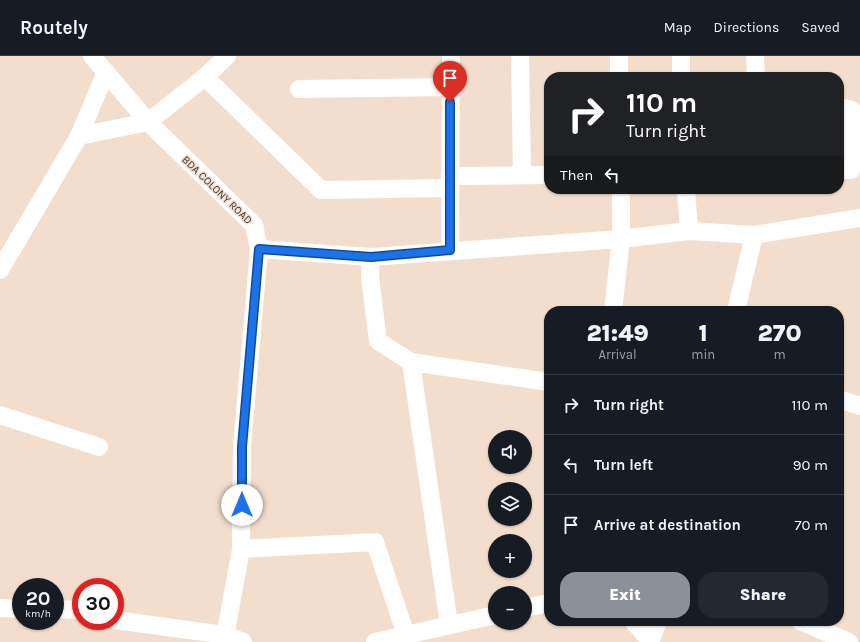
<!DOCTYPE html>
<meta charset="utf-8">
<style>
body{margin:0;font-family:Karla,sans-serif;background:#242831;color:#f1f3f6;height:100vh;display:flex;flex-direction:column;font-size:15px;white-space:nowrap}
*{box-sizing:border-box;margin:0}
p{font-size:13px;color:#9ea1a6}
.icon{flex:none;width:22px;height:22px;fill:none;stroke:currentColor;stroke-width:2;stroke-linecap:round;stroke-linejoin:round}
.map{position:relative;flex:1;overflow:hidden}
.panel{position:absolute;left:544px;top:250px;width:300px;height:320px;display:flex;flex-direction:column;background:#171b24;border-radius:16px;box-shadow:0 1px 3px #0004}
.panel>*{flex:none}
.banner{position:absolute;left:544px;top:16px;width:300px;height:122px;border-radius:16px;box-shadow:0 1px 3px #0004;background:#202124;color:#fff;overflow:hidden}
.tools{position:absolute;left:488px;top:374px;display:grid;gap:8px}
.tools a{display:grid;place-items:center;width:44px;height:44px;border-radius:50%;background:#171b24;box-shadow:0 1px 3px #0004;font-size:20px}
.speed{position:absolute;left:12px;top:522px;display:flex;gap:8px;font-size:20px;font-weight:700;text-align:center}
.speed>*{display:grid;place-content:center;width:52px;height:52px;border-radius:50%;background:#171b24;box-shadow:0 1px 3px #0004;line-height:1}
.speed small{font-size:10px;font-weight:400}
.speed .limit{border:6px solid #d22;background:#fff;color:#111}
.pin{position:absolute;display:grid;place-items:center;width:34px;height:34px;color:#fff;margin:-41px -17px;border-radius:50% 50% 50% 0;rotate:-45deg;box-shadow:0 0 4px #0007}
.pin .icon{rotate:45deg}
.me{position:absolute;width:44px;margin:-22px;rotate:0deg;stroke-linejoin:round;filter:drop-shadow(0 0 3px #0008)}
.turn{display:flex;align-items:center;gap:14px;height:84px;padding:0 16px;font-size:18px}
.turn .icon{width:52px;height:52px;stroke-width:2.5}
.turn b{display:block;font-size:28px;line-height:34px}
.then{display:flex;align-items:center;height:38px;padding:0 16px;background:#0003;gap:8px;font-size:15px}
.eta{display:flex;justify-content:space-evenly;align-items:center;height:68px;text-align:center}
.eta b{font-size:24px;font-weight:800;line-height:28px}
.action{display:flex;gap:8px;margin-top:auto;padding:8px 16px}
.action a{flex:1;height:46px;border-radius:16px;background:#8c9099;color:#fff;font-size:16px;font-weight:800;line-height:46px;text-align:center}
.action a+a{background:#242831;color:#f1f3f6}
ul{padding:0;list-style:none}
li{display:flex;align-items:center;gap:12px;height:60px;padding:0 16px;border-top:1px solid #363941}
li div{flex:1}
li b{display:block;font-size:15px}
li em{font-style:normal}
header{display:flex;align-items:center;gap:24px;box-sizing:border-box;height:56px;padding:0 20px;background:#171b24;border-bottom:1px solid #363941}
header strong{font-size:19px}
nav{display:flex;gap:22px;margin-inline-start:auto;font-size:14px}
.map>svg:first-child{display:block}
</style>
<header>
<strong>Routely</strong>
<nav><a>Map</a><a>Directions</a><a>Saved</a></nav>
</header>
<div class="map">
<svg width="860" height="586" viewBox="0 0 860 586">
<rect width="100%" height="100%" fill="#f3decd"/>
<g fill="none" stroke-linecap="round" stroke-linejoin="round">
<g stroke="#fff" stroke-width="18">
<polyline points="92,0 148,66 254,169 259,193 242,391 241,493 224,586"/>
<polyline points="520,0 522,119"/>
<polyline points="619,0 619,21"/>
<polyline points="681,0 681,21"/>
<polyline points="755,0 756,21"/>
<polyline points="205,21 321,134 450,132"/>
<polyline points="299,33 450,31"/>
<polyline points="839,51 852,54 851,114 839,114"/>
<polyline points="79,80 106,16"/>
<polyline points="450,120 549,119"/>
<polyline points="689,175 754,179 860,162"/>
<polyline points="259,193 371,201 621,183 689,175 686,133"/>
<polyline points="450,194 451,0"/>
<polyline points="371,201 370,221 378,285 411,306 549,326"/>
<polyline points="0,214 79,80 148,66 205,21 227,0"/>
<polyline points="613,255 621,183 621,133"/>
<polyline points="736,255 754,179"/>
<polyline points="411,306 449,569"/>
<polyline points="839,343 860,350"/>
<polyline points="0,359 99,391"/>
<polyline points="241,493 375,486 406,579"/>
<polyline points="0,552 21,553"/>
<polyline points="525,552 549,547"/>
<polyline points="55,553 81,554"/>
<polyline points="115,564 225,579 243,586"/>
<polyline points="633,565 651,586"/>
<polyline points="800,565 849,586"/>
<polyline points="651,584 658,565"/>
<polyline points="375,586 495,559"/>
</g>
</g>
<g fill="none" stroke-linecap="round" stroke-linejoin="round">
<defs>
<polyline id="route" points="242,449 242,391 259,193 371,201 450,194 450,46"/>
</defs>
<use href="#route" stroke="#114b97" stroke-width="10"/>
<use href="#route" stroke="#1a73e8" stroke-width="7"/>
</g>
<g text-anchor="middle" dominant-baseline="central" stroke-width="3" stroke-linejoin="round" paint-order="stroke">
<g font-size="11" fill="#423933" stroke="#f3decd">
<text transform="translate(217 134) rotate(44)">BDA COLONY ROAD</text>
</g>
</g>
</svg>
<div class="tools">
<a><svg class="icon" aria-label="sound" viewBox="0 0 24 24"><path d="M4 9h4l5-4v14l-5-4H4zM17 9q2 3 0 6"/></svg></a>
<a><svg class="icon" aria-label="layers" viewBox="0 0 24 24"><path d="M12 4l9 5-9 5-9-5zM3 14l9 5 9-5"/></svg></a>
<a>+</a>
<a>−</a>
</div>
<div class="speed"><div>20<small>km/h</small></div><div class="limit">30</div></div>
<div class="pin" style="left:450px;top:46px;background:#d93025"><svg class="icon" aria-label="arrive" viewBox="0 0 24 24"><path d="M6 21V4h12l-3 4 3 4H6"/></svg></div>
<svg class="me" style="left:242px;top:449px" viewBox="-20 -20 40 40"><circle r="19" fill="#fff"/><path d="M0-13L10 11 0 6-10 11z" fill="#1a73e8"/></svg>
<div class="banner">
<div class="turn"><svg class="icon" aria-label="right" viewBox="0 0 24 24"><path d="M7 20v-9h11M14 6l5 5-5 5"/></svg><div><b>110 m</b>Turn right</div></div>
<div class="then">Then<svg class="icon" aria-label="left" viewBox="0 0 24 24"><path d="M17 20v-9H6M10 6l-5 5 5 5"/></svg></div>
</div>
<section class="panel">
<div class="eta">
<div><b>21:49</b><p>Arrival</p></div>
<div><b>1</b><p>min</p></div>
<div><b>270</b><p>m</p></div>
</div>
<ul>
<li><svg class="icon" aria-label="right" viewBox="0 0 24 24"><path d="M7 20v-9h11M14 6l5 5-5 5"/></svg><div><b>Turn right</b></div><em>110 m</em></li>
<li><svg class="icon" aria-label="left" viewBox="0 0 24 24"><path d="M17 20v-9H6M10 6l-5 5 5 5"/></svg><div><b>Turn left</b></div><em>90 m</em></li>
<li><svg class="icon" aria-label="arrive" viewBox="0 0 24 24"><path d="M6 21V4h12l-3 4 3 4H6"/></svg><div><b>Arrive at destination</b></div><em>70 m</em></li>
</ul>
<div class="action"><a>Exit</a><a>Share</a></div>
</section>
</div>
